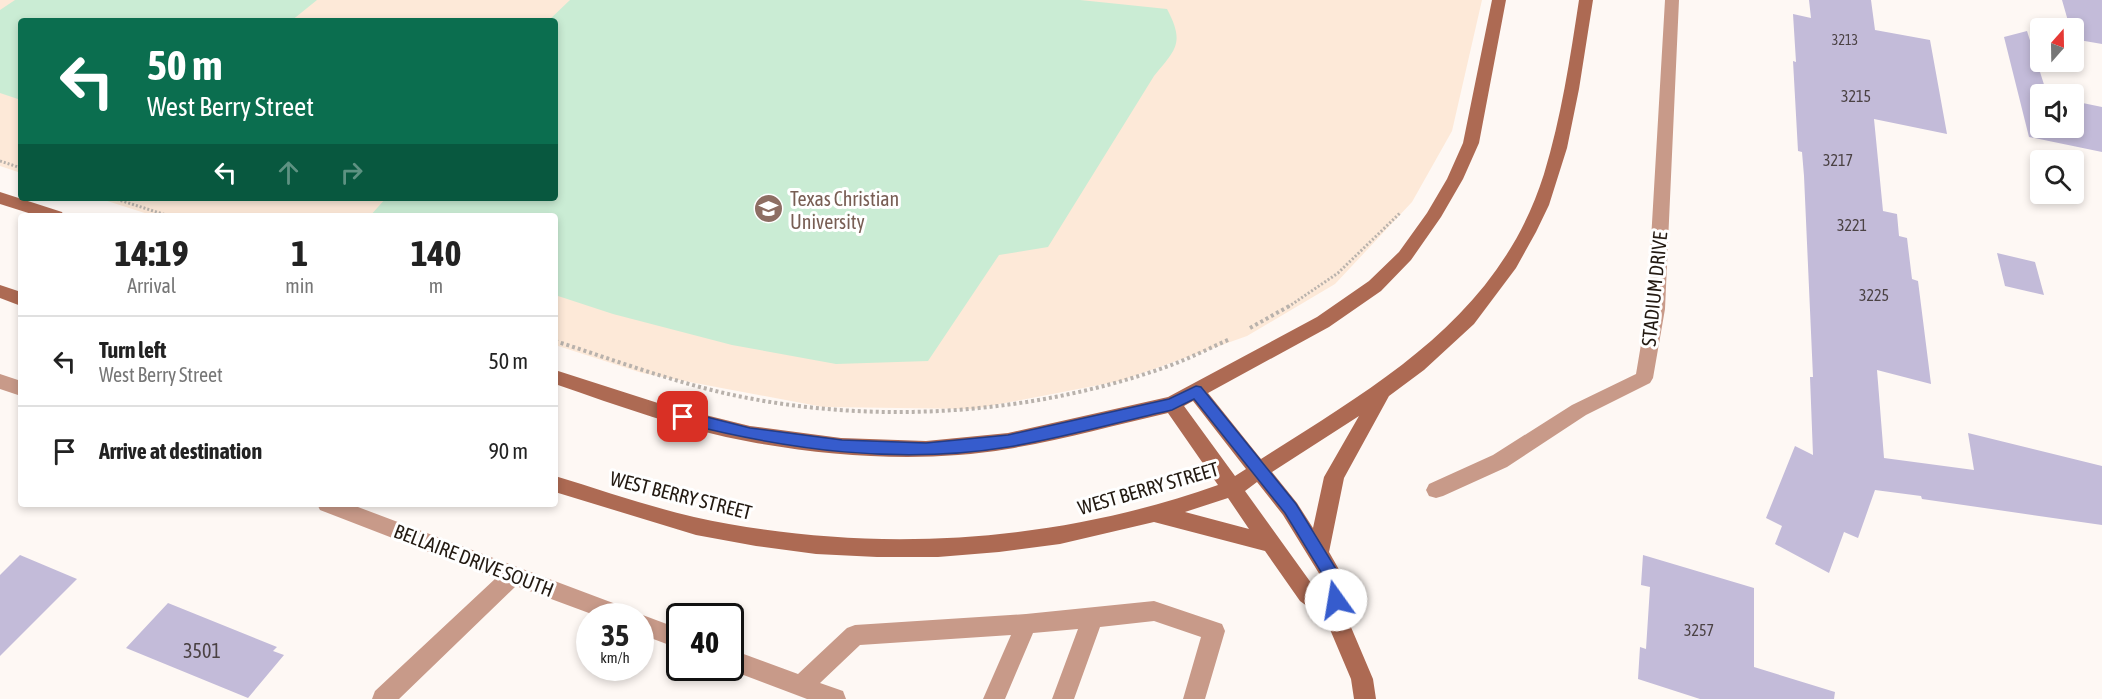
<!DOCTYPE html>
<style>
body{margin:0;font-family:"Asap Condensed",sans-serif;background:#f6f6f6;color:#222;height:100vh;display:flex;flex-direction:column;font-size:22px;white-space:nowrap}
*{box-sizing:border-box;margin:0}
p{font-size:20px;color:#767676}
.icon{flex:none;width:33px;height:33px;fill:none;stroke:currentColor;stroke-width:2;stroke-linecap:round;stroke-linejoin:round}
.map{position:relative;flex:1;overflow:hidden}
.details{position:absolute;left:18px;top:213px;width:540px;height:294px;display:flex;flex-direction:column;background:#fff;border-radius:6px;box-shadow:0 3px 9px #0003}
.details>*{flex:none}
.banner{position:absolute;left:18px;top:18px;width:540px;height:183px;border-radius:6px;box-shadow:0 3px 9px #0003;background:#0b6e4f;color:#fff;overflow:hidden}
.needle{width:39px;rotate:20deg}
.tools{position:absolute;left:2030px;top:18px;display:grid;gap:12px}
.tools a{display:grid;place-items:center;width:54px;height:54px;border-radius:6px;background:#fff;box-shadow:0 3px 9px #0003;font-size:30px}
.speed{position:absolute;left:576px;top:603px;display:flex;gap:12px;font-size:30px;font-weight:700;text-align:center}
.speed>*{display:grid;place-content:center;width:78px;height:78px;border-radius:50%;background:#fff;box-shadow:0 3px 9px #0003;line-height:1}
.speed small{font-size:15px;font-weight:400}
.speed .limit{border:3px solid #111;border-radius:9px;background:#fff;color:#111}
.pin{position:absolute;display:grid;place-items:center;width:51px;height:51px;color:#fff;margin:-26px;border-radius:12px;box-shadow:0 3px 9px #0006}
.me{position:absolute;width:66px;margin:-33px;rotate:347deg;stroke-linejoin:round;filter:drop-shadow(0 0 4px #0008)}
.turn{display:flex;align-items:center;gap:21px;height:126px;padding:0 30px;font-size:27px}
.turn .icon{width:78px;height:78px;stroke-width:2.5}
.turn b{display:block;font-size:42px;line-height:51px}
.lanes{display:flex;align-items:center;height:57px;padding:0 30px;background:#0003;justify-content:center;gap:30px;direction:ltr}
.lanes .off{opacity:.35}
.eta{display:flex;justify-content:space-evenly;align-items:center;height:102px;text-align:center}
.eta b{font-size:36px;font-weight:700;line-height:42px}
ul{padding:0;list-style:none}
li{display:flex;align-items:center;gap:18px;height:90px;padding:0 30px;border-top:2px solid #e0e0e0}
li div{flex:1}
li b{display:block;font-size:22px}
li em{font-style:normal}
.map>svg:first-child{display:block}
</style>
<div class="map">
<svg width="2102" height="699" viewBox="0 0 2102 699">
<rect width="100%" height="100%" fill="#fef8f4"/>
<polygon fill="#fde9d8" points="0,0 1482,0 1452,131 1412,202 1335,284 1247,336 1120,381 974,409 823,407 642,373 555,345 555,216 154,216 98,198 555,198 555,21 21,21 21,173 0,166"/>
<g fill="#caecd4">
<polygon points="15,0 317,0 291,21 21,21 21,100 0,93 0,10"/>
<path d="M570,0H1080L1167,9C1185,43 1176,49 1154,76L1048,247L999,255L928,361L836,364L732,345L613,314L555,295V216H370L386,198H555V21H548Z"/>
</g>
<g fill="#c3bbd9">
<polygon points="1809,0 1871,0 1875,30 1930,40 1947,134 1874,119 1883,211 1897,214 1899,236 1907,238 1912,279 1918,281 1931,384 1877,370 1884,458 1974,470 1968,433 2102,466 2102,525 1922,499 1921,496 1875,490 1858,538 1844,532 1829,573 1775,544 1782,526 1766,518 1795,446 1813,455 1810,377 1813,377 1804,176 1802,152 1798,151 1793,61 1796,62 1793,14 1811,18"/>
<polygon points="2062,0 2102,0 2102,44 2073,39 2073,28 2070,28"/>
<polygon points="2027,31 2047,94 2040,94 2040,128 2073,128 2073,101 2102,107 2102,152 2029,137 2004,37"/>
<polygon points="1997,253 2035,262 2044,295 2005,286"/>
<polygon points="20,555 77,579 0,656 0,575"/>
<polygon points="1643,555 1754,588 1754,667 1835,692 1834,699 1700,699 1638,679 1640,647 1646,649 1650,587 1641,585"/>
<polygon points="168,603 277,647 273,651 284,655 248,698 126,648"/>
</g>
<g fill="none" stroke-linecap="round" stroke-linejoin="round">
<g stroke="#b9b2ac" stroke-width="3" stroke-dasharray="2 2" stroke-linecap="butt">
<polyline points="0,161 21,168"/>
<polyline points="113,198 169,216"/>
<polyline points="1288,307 1338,273 1400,213"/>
</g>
<g stroke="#b9b2ac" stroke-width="4" stroke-dasharray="3 3" stroke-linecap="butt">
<polyline points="1250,328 1291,305"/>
<path d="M555,341C614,360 673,382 733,395C873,425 1028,415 1163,368C1186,360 1208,349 1230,339"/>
</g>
<polygon fill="#c89a89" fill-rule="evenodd" points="1154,601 1222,624 1225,631 1205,699 1183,699 1201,637 1154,621 1100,627 1074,699 1052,699 1078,629 1033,633 1005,699 983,699 1011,635 860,645 820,683 843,691 846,699 807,699 725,668 730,668 730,649 798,674 847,628 855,625 1026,614"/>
<g fill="#c89a89" fill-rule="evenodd">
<polygon points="1665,0 1679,0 1665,309 1653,378 1650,383 1586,415 1507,467 1443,496 1436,498 1429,496 1426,490 1429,484 1493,455 1572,405 1636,374 1647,309"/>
<polygon points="0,374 21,381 21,396 0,389"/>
<polygon points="317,504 350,504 629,609 632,616 597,616 516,586 399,699 372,699 375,691 496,578 320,510"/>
<polygon points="640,614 680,629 680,649 640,634 640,616 634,616"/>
</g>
<g fill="#ad6a53" fill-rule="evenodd">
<path d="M1492,0H1506L1479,143L1463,179L1441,217L1411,260L1381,291L1329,327L1208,393L1261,459C1380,383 1499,317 1544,174C1561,118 1570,59 1579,0H1593L1579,89L1567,148L1549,205L1536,232L1516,268L1474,324L1424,370L1389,396L1344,478L1329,552L1349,587L1345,613L1373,679L1376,699H1354L1351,679L1326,620L1300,601L1265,551L1154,522L1060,544L999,552L938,557H877L816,554L756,546L696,535L555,492V476C601,490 647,506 694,517C867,555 1052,544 1218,485L1168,413C1115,425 1062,440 1008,449C924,463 835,457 751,442C684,430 619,406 555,384V370L661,404L750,426L841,438L926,441L1008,433L1168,397L1317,317L1369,281L1399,252L1427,213L1447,179L1463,143ZM1193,401L1246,469L1235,476L1184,406ZM1359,416L1324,477L1313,528L1297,503L1272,472ZM1257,482L1283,515L1328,588L1327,596L1314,587L1245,491ZM1228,498L1249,529L1185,512Z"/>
<polygon points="0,192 62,212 64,216 38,216 0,204"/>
<polygon points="0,285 21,292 21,306 0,298"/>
</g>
</g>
<path fill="#365ccd" stroke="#233c85" stroke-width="1.5" d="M1196,386L1201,387L1296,504L1344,582L1347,587L1342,605L1336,607L1331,605L1328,600L1331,588L1285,513L1194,399L1172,410C1118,422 1063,438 1008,447C899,465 789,450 683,423L678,421L676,417L678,413L683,411L750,428L842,440L926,443L1008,435L1169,399Z"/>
<defs>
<symbol id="university-disc" viewBox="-11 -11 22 22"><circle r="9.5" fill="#8d6e63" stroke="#fff"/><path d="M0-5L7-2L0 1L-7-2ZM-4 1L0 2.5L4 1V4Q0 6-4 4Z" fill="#fff"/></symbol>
</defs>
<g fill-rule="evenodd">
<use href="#university-disc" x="752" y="192" width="33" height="33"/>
</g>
<g text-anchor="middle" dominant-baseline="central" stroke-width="6" stroke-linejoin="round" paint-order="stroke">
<g font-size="14" fill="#4b4244">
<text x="1845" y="40">3213</text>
</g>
<g font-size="16" fill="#4b4244">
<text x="1856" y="96">3215</text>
<text x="1838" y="160">3217</text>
<text x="1852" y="225">3221</text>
<text x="1874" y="295">3225</text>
<text x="1699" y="630">3257</text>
</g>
<g font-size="20" fill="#785e54" stroke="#fff" text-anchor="start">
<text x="790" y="198">Texas Christian<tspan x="790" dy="23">University</tspan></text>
</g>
<g font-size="20" fill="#231a12" stroke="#fff">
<text transform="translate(1654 289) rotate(-84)">STADIUM DRIVE</text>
<text transform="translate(1148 488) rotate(-16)">WEST BERRY STREET</text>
<text transform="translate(681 495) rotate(14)">WEST BERRY STREET</text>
<text transform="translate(474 560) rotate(21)">BELLAIRE DRIVE SOUTH</text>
</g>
<g font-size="20" fill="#4b4244">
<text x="202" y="650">3501</text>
</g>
</g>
</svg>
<div class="tools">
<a><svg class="needle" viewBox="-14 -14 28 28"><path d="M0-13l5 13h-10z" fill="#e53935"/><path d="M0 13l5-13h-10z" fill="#767676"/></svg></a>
<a><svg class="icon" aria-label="sound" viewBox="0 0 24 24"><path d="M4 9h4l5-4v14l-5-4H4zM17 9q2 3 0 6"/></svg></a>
<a><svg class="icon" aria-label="search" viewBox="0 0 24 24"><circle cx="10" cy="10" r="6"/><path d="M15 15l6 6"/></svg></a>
</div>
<div class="speed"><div>35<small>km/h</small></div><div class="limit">40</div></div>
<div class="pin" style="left:683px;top:417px;background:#d93025"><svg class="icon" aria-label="arrive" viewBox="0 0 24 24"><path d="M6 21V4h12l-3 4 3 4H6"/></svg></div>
<svg class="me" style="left:1336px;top:600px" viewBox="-20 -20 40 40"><circle r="19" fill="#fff"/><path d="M0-13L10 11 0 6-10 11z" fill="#365ccd"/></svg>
<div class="banner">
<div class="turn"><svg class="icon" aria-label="left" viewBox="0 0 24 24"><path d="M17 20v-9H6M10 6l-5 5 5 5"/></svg><div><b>50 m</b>West Berry Street</div></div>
<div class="lanes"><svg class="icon" aria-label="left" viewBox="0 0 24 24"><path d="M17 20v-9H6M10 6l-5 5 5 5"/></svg><svg class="icon off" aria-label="ahead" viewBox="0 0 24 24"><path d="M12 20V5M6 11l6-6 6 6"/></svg><svg class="icon off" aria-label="right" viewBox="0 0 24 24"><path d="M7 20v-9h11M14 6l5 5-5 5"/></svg></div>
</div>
<section class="details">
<div class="eta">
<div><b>14:19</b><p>Arrival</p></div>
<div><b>1</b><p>min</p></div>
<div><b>140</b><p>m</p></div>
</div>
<ul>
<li><svg class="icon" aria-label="left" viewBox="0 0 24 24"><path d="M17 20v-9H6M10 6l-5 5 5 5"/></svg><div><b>Turn left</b><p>West Berry Street</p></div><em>50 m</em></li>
<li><svg class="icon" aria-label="arrive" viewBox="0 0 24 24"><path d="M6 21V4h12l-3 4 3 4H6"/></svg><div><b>Arrive at destination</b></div><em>90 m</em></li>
</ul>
</section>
</div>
